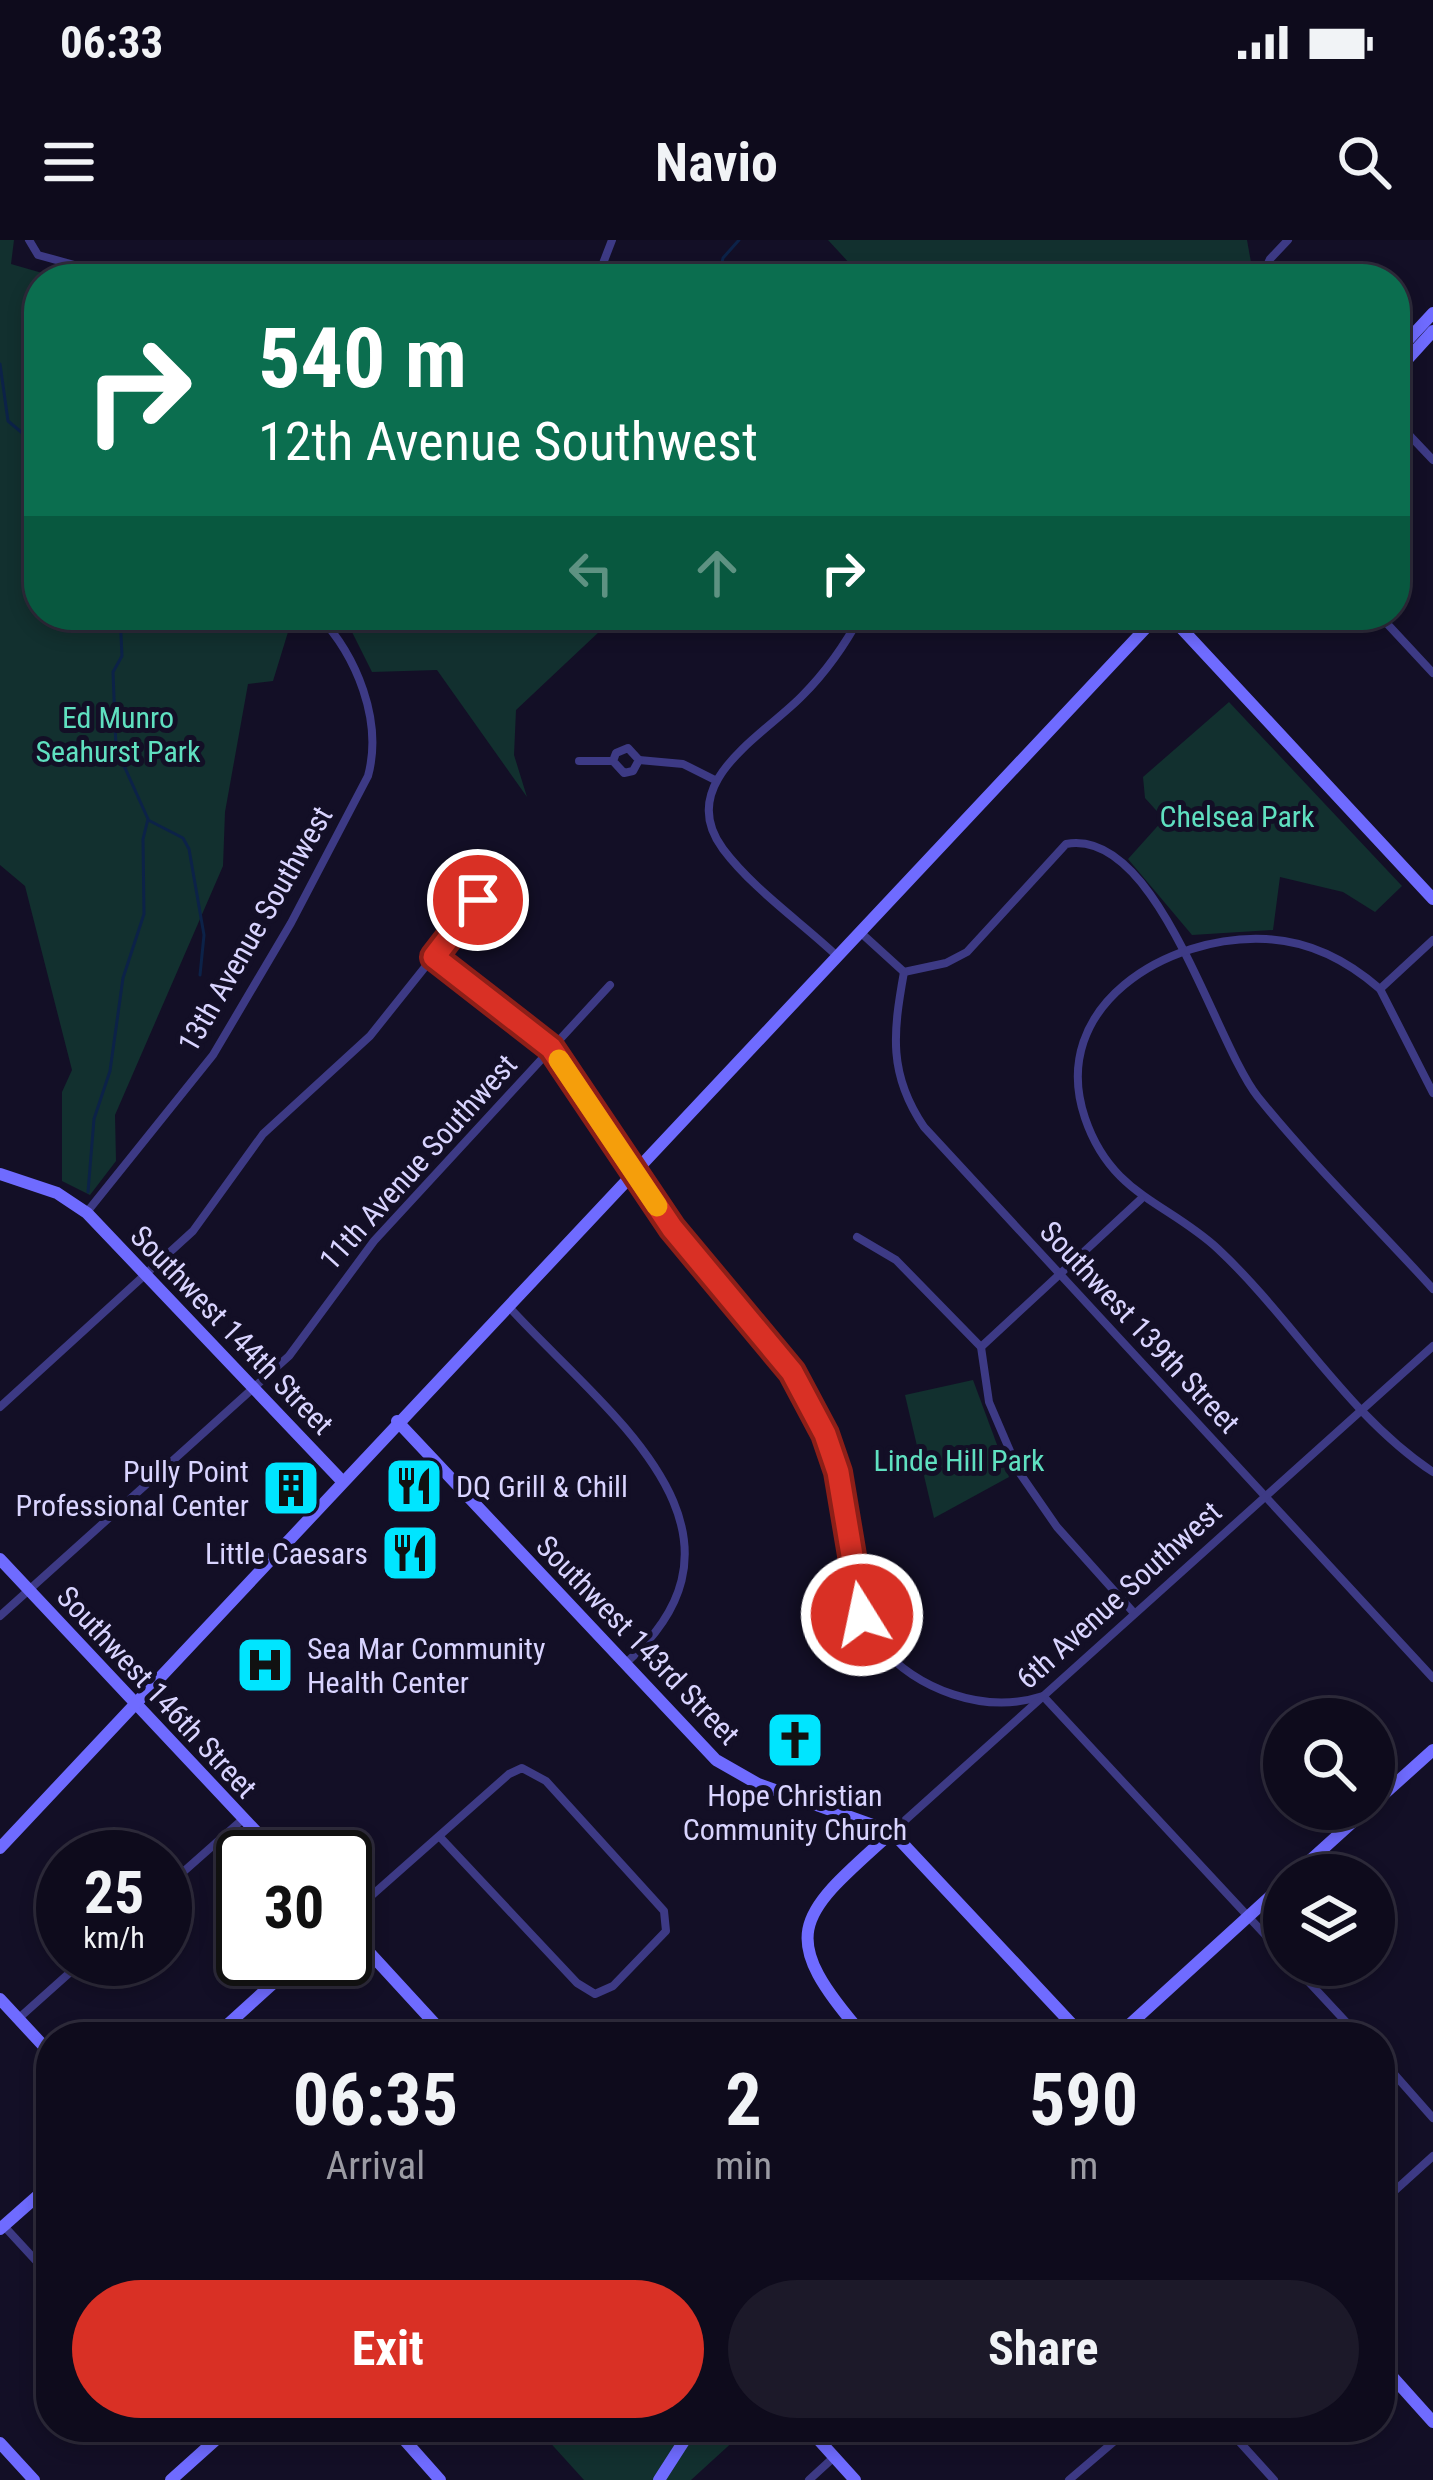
<!DOCTYPE html>
<style>
body{margin:0;font-family:"Roboto Condensed",sans-serif;background:#1c1929;color:#f1f3f6;height:100vh;display:flex;flex-direction:column;font-size:45px;white-space:nowrap}
*{box-sizing:border-box;margin:0}
p{font-size:39px;color:#9b9ba3}
.icon{flex:none;width:66px;height:66px;fill:none;stroke:currentColor;stroke-width:2;stroke-linecap:round;stroke-linejoin:round}
.map{position:relative;flex:1;overflow:hidden}
.side{position:absolute;left:36px;top:1782px;width:1359px;height:420px;display:flex;flex-direction:column;background:#0e0b1c;border-radius:48px;box-shadow:0 6px 18px #0003,0 0 0 3px #2e2b3b}
.side>*{flex:none}
.banner{position:absolute;left:24px;top:24px;width:1386px;height:366px;border-radius:48px;box-shadow:0 6px 18px #0003,0 0 0 3px #2e2b3b;background:#0b6e4f;color:#fff;overflow:hidden}
.fabs{position:absolute;left:1263px;top:1458px;display:grid;gap:24px}
.fabs a{display:grid;place-items:center;width:132px;height:132px;border-radius:50%;background:#0e0b1c;box-shadow:0 6px 18px #0003,0 0 0 3px #2e2b3b;font-size:60px}
.speed{position:absolute;left:36px;top:1590px;display:flex;gap:24px;font-size:60px;font-weight:700;text-align:center}
.speed>*{display:grid;place-content:center;width:156px;height:156px;border-radius:50%;background:#0e0b1c;box-shadow:0 6px 18px #0003,0 0 0 3px #2e2b3b;line-height:1}
.speed small{font-size:30px;font-weight:400}
.speed .limit{border:6px solid #111;border-radius:18px;background:#fff;color:#111}
.pin{position:absolute;display:grid;place-items:center;width:102px;height:102px;color:#fff;margin:-51px;border:6px solid #fff;border-radius:50%;box-shadow:0 3px 12px #0007}
.me{position:absolute;width:132px;margin:-66px;rotate:350deg;stroke-linejoin:round;filter:drop-shadow(0 0 9px #0008)}
.turn{display:flex;align-items:center;gap:42px;height:252px;padding:0 36px;font-size:54px}
.turn .icon{width:156px;height:156px;stroke-width:2.5}
.turn b{display:block;font-size:84px;line-height:102px}
.lanes{display:flex;align-items:center;height:114px;padding:0 36px;background:#0003;justify-content:center;gap:60px;direction:ltr}
.lanes .off{opacity:.35}
.eta{display:flex;justify-content:space-evenly;align-items:center;height:204px;text-align:center}
.eta b{font-size:72px;font-weight:700;line-height:84px}
.primary-button{display:flex;gap:24px;margin-top:auto;padding:24px 36px}
.primary-button a{flex:1;height:138px;border-radius:72px;background:#d93025;color:#fff;font-size:48px;font-weight:700;line-height:138px;text-align:center}
.primary-button a+a{background:#1c1929;color:#f1f3f6}
.status{display:flex;justify-content:space-between;align-items:center;height:84px;padding:0 60px;background:#0e0b1c;direction:ltr}
.status svg{height:33px;fill:currentColor}
header{display:flex;justify-content:space-between;align-items:center;height:156px;padding:0 36px;background:#0e0b1c;font-size:54px;font-weight:700}
.map>svg:first-child{display:block}
</style>
<div class="status"><b>06:33</b><svg viewBox="0 0 49 12"><path d="M0 12V9h3v3zM5 12V6h3v6zM10 12V3h3v9zM15 12V0h3v12zM26 1h20v11H26zM47 4h2v5h-2z"/></svg></div>
<header><svg class="icon" aria-label="menu" viewBox="0 0 24 24"><path d="M4 6h16M4 12h16M4 18h16"/></svg>Navio<svg class="icon" aria-label="search" viewBox="0 0 24 24"><circle cx="10" cy="10" r="6"/><path d="M15 15l6 6"/></svg></header>
<div class="map">
<svg width="1433" height="2240" viewBox="0 0 1433 2240">
<rect width="100%" height="100%" fill="#130f26"/>
<g fill="#12302f">
<polygon points="0,0 14,0 11,24 63,39 39,39 39,375 292,379 273,441 248,444 225,572 223,626 115,875 116,921 90,955 62,941 62,852 72,830 25,646 0,625"/>
<polygon points="828,0 1247,0 1254,39 864,39"/>
<polygon points="364,375 617,375 516,470 514,515 527,557 437,430 372,432 350,388"/>
<polygon points="1229,462 1402,646 1375,672 1343,652 1280,637 1273,690 1192,695 1128,619 1164,579 1145,558 1143,537"/>
<polygon points="973,1140 1009,1237 934,1278 905,1155"/>
<polygon points="536,2187 749,2187 691,2240 584,2240"/>
</g>
<g fill="none" stroke-linecap="round" stroke-linejoin="round">
<g stroke="#0c2248" stroke-width="3">
<polyline points="718,39 723,18 739,0"/>
<polyline points="0,124 8,181 39,207"/>
<polyline points="150,581 183,598 189,609 204,695 200,735"/>
<polyline points="88,952 94,879 110,831 123,738 144,674 143,599 148,579 116,508 113,432 122,416 120,375"/>
</g>
<g stroke="#3d3a85" stroke-width="8">
<polyline points="29,0 38,15 125,39"/>
<polyline points="597,39 612,0"/>
<polyline points="1261,39 1270,19 1288,0"/>
<polyline points="1395,180 1433,220"/>
<polyline points="1379,375 1433,433"/>
<polyline points="639,520 683,524 715,540"/>
<polyline points="579,521 613,521 624,533 633,531 639,520 628,508 616,513 613,521"/>
<path d="M860,692L904,732L946,723L967,712L1066,604C1158,587 1214,802 1258,857C1312,924 1375,985 1433,1049"/>
<path d="M1433,700L1380,749C1348,721 1309,701 1266,699C1168,694 1047,766 1085,878C1111,955 1167,962 1218,1009C1292,1078 1348,1176 1433,1232"/>
<path d="M837,716C801,682 753,649 723,609C674,543 763,496 802,456C826,432 845,405 861,375"/>
<path d="M434,717C472,746 516,773 550,807C594,852 634,935 673,989C723,1057 791,1115 825,1193C851,1255 838,1355 878,1404C917,1450 984,1475 1043,1456L1284,1715"/>
<path d="M904,732C893,793 888,834 924,887L1433,1438"/>
<polyline points="1380,749 1433,853"/>
<path d="M87,972L213,815L291,683L368,536C383,481 357,416 318,375"/>
<polyline points="857,997 896,1020 981,1107 989,1162 1019,1232 1057,1287 1134,1373"/>
<path d="M509,1067C600,1168 777,1289 626,1423"/>
<polyline points="981,1107 1141,959"/>
<polyline points="0,1167 193,991 263,894 370,796 501,632"/>
<polyline points="0,1376 289,1116 374,1001 610,745"/>
<polyline points="892,1592 1433,1106"/>
<polyline points="165,1648 243,1579"/>
<polyline points="345,1679 353,1672 509,1534 522,1528 546,1541 655,1661 664,1671 666,1691 613,1746 595,1754 577,1743 439,1596"/>
<polyline points="1293,1725 1360,1797"/>
<polyline points="19,1778 85,1719"/>
<polyline points="1380,1818 1433,1878"/>
<polyline points="1380,1964 1433,1916"/>
<polyline points="3,1985 51,2037"/>
<polyline points="191,2187 208,2205"/>
<polyline points="1226,2187 1274,2240"/>
<polyline points="809,2240 833,2218"/>
<polyline points="1069,2240 1131,2187"/>
</g>
<g stroke="#6f6bff" stroke-width="12">
<polyline points="1395,114 1433,73"/>
<polyline points="1395,133 1433,91"/>
<polyline points="1169,375 1433,659"/>
<polyline points="0,934 57,953 87,973 342,1241"/>
<polyline points="397,1181 716,1520 758,1544 892,1592 1084,1797"/>
<polyline points="0,1319 280,1617"/>
<polyline points="1374,1563 1433,1510"/>
<polyline points="0,1608 1158,375"/>
<polyline points="1294,1635 1367,1569"/>
<polyline points="345,1686 447,1797"/>
<polyline points="0,1759 51,1814"/>
<polyline points="214,1797 300,1719"/>
<path d="M865,1797C774,1693 797,1677 892,1592"/>
<polyline points="1116,1797 1284,1644"/>
<polyline points="0,1989 51,1944"/>
<polyline points="1380,2123 1433,2182"/>
<polyline points="393,2187 440,2240"/>
<polyline points="807,2187 855,2240"/>
<polyline points="0,2203 34,2240"/>
<polyline points="171,2240 230,2187"/>
<polyline points="659,2240 693,2187"/>
</g>
</g>
<g fill="none" stroke-linecap="round" stroke-linejoin="round">
<defs>
<polyline id="route" points="478,660 434,717 551,808 672,988 792,1132 825,1194 838,1232 862,1375"/>
</defs>
<use href="#route" stroke="#8d1f18" stroke-width="30"/>
<use href="#route" stroke="#d93025" stroke-width="21"/>
<polyline stroke="#f59e0b" stroke-width="21" points="559,820 657,966"/>
</g>
<defs>
<symbol id="restaurant-square" viewBox="-11 -11 22 22"><rect x="-9" y="-9" width="18" height="18" rx="4" fill="#00e5ff" stroke="#130f26"/><path d="M-5-6h1v4h1v-4h1v4h1v-4h1v5L-1.5 .5V6h-2V.5L-5-1ZM5-6V6H3V1.5H1.5Q1.5-4 5-6Z" fill="#111"/></symbol>
<symbol id="building-square" viewBox="-11 -11 22 22"><rect x="-9" y="-9" width="18" height="18" rx="4" fill="#00e5ff" stroke="#130f26"/><path d="M-4-6H4V6H1V3H-1V6H-4ZM-2.5-4.3h1.7v1.8h-1.7ZM.8-4.3h1.7v1.8H.8ZM-2.5-1h1.7V.8h-1.7ZM.8-1h1.7V.8H.8Z" fill="#111"/></symbol>
<symbol id="hospital-square" viewBox="-11 -11 22 22"><rect x="-9" y="-9" width="18" height="18" rx="4" fill="#00e5ff" stroke="#130f26"/><path d="M-5-5h3v3.5h4V-5h3V5h-3V1.5h-4V5h-3Z" fill="#111"/></symbol>
<symbol id="church-square" viewBox="-11 -11 22 22"><rect x="-9" y="-9" width="18" height="18" rx="4" fill="#00e5ff" stroke="#130f26"/><path d="M-1.2-6h2.4v3.5h3.3v2.4h-3.3V6h-2.4V-.1h-3.3v-2.4h3.3Z" fill="#111"/></symbol>
</defs>
<g fill-rule="evenodd">
<use href="#restaurant-square" x="381" y="1213" width="66" height="66"/>
<use href="#building-square" x="258" y="1215" width="66" height="66"/>
<use href="#restaurant-square" x="377" y="1280" width="66" height="66"/>
<use href="#hospital-square" x="232" y="1392" width="66" height="66"/>
<use href="#church-square" x="762" y="1467" width="66" height="66"/>
</g>
<g text-anchor="middle" dominant-baseline="central" stroke-width="10" stroke-linejoin="round" paint-order="stroke">
<g font-size="30" fill="#5fe0c0" stroke="#130f26">
<text x="118" y="477">Ed Munro<tspan x="118" dy="34">Seahurst Park</tspan></text>
<text x="1237" y="576">Chelsea Park</text>
<text x="959" y="1220">Linde Hill Park</text>
</g>
<g font-size="30" fill="#d9d4ff" stroke="#130f26">
<text transform="translate(255 689) rotate(-60)">13th Avenue Southwest</text>
<text transform="translate(418 922) rotate(-48)">11th Avenue Southwest</text>
<text transform="translate(1140 1087) rotate(47)">Southwest 139th Street</text>
<text transform="translate(232 1090) rotate(46)">Southwest 144th Street</text>
<text transform="translate(1119 1355) rotate(-42)">6th Avenue Southwest</text>
<text transform="translate(638 1400) rotate(46)">Southwest 143rd Street</text>
<text transform="translate(157 1452) rotate(47)">Southwest 146th Street</text>
</g>
<g font-size="30" fill="#d9d4ff" stroke="#130f26" text-anchor="end">
<text x="249" y="1231">Pully Point<tspan x="249" dy="34">Professional Center</tspan></text>
<text x="456" y="1246" text-anchor="start">DQ Grill &amp; Chill</text>
<text x="368" y="1313">Little Caesars</text>
<text x="307" y="1408" text-anchor="start">Sea Mar Community<tspan x="307" dy="34">Health Center</tspan></text>
<text x="795" y="1555" text-anchor="middle">Hope Christian<tspan x="795" dy="34">Community Church</tspan></text>
</g>
</g>
</svg>
<div class="fabs">
<a><svg class="icon" aria-label="search" viewBox="0 0 24 24"><circle cx="10" cy="10" r="6"/><path d="M15 15l6 6"/></svg></a>
<a><svg class="icon" aria-label="layers" viewBox="0 0 24 24"><path d="M12 4l9 5-9 5-9-5zM3 14l9 5 9-5"/></svg></a>
</div>
<div class="speed"><div>25<small>km/h</small></div><div class="limit">30</div></div>
<div class="pin" style="left:478px;top:660px;background:#d93025"><svg class="icon" aria-label="arrive" viewBox="0 0 24 24"><path d="M6 21V4h12l-3 4 3 4H6"/></svg></div>
<svg class="me" style="left:862px;top:1375px" viewBox="-20 -20 40 40"><circle r="17" fill="#d93025" stroke="#fff" stroke-width="3"/><path d="M0-11L8 9 0 5-8 9z" fill="#fff"/></svg>
<div class="banner">
<div class="turn"><svg class="icon" aria-label="right" viewBox="0 0 24 24"><path d="M7 20v-9h11M14 6l5 5-5 5"/></svg><div><b>540 m</b>12th Avenue Southwest</div></div>
<div class="lanes"><svg class="icon off" aria-label="left" viewBox="0 0 24 24"><path d="M17 20v-9H6M10 6l-5 5 5 5"/></svg><svg class="icon off" aria-label="ahead" viewBox="0 0 24 24"><path d="M12 20V5M6 11l6-6 6 6"/></svg><svg class="icon" aria-label="right" viewBox="0 0 24 24"><path d="M7 20v-9h11M14 6l5 5-5 5"/></svg></div>
</div>
<section class="side">
<div class="eta">
<div><b>06:35</b><p>Arrival</p></div>
<div><b>2</b><p>min</p></div>
<div><b>590</b><p>m</p></div>
</div>
<div class="primary-button"><a>Exit</a><a>Share</a></div>
</section>
</div>
